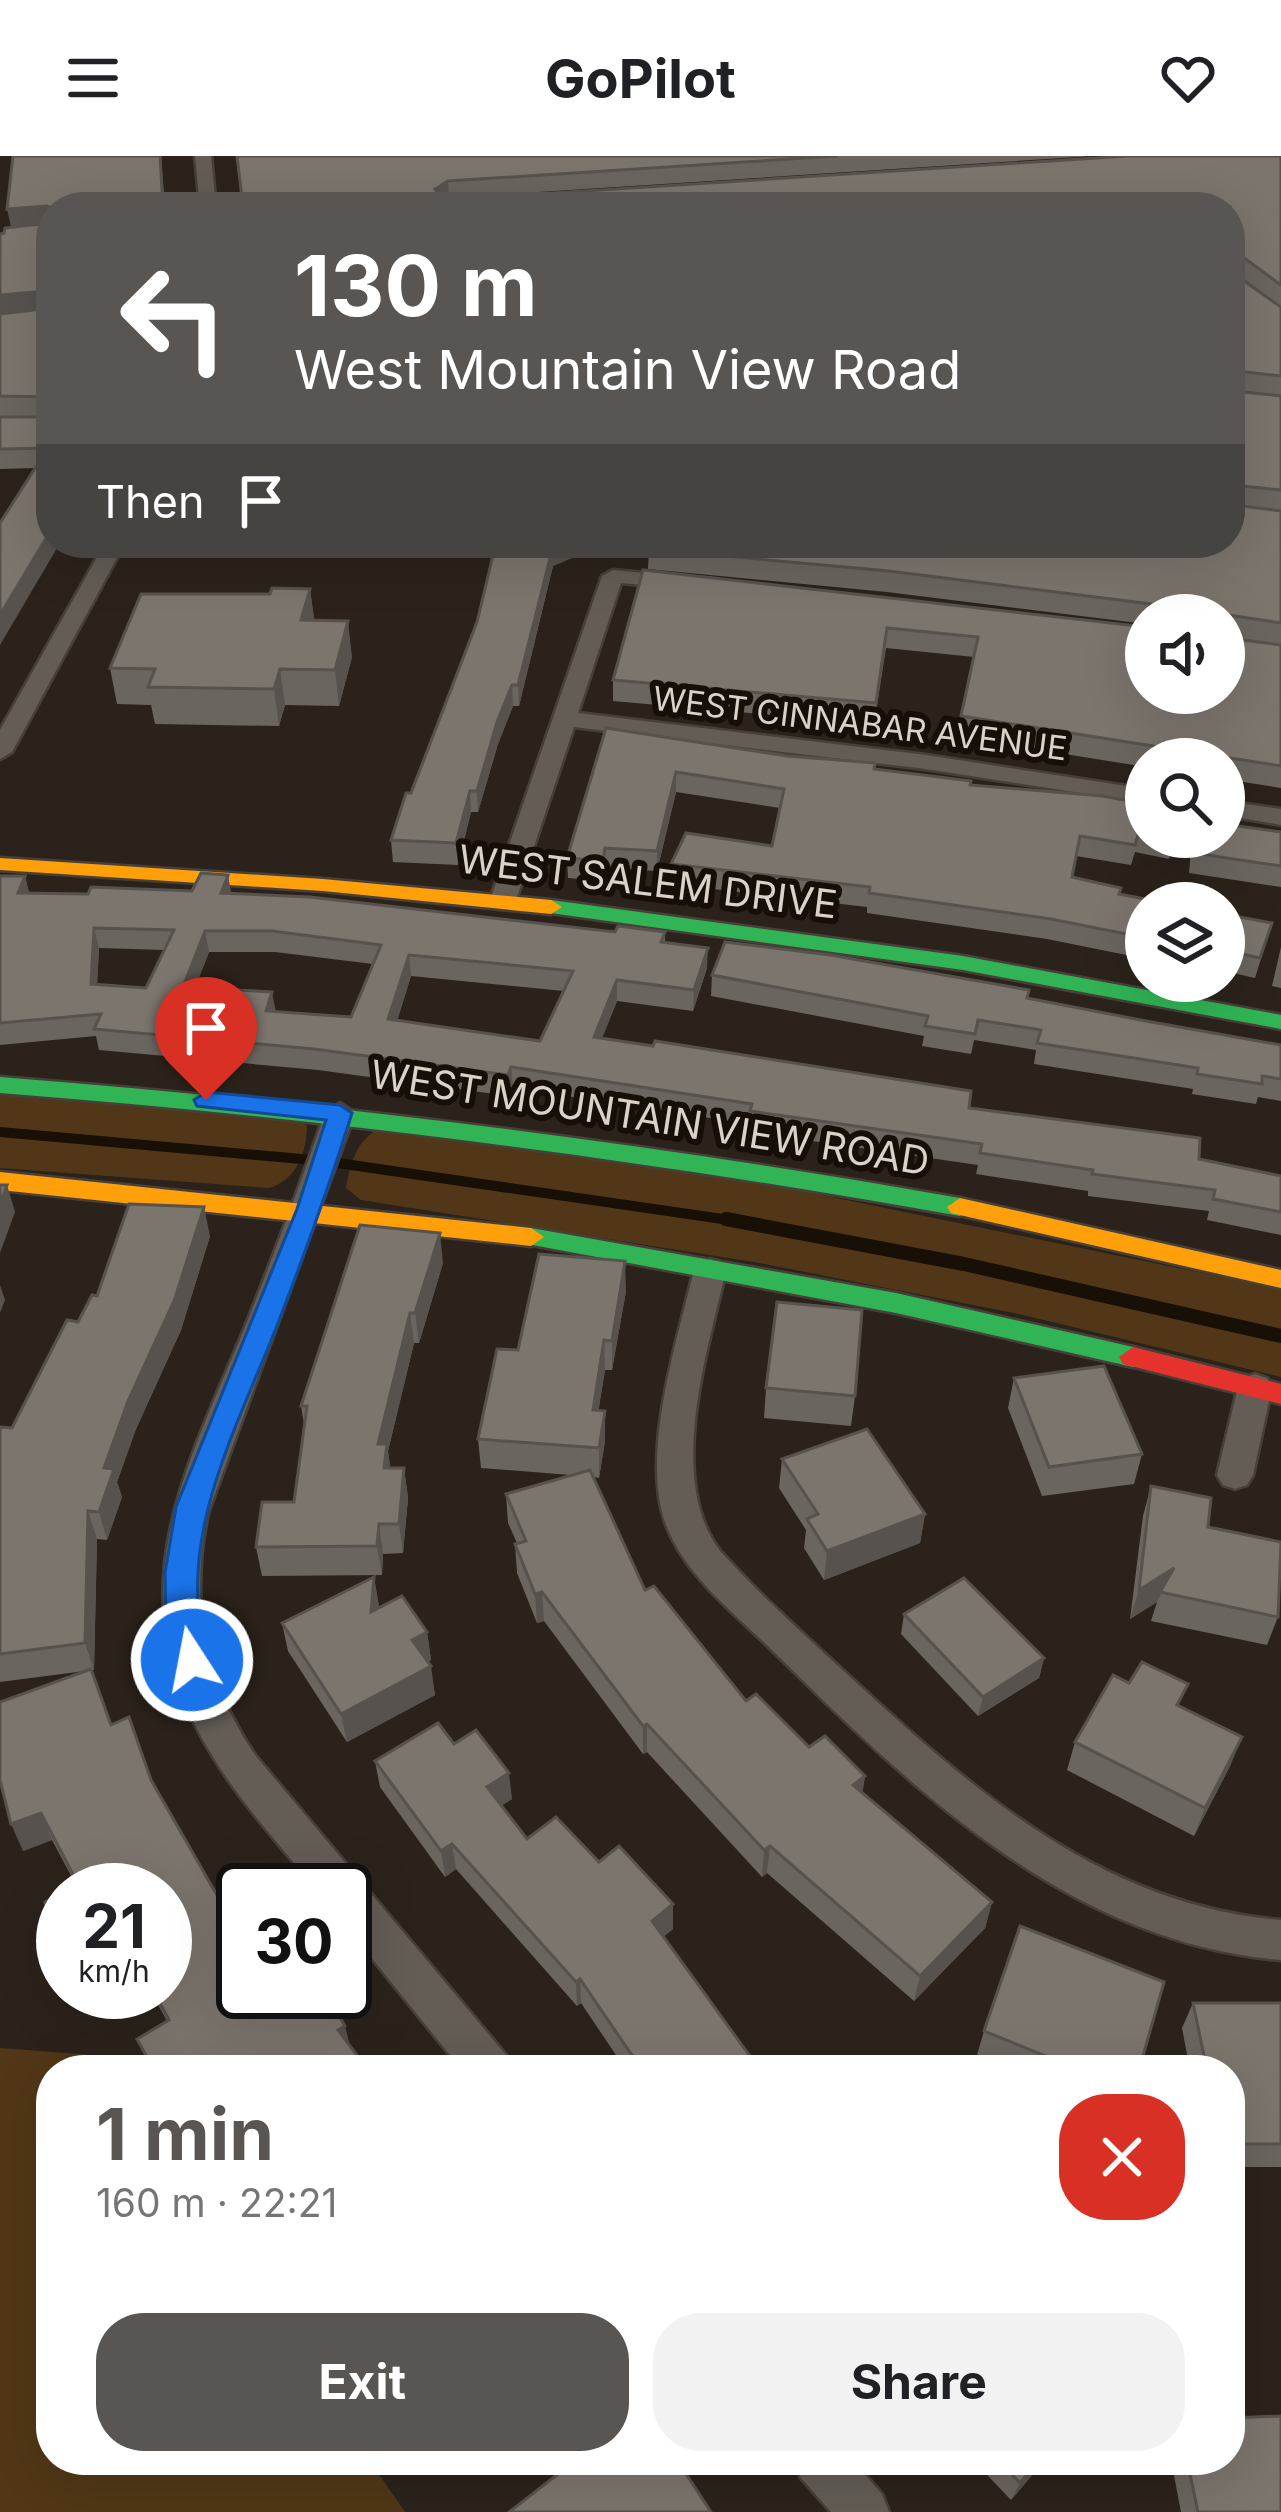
<!DOCTYPE html>
<meta charset="utf-8">
<style>
body{margin:0;font-family:Inter,sans-serif;background:#f2f2f2;color:#202124;height:100vh;display:flex;flex-direction:column;font-size:45px;white-space:nowrap}
*{box-sizing:border-box;margin:0}
p{font-size:39px;color:#757577}
.icon{flex:none;width:66px;height:66px;fill:none;stroke:currentColor;stroke-width:2;stroke-linecap:round;stroke-linejoin:round}
.map{position:relative;flex:1;overflow:hidden}
.drawer{position:absolute;left:36px;top:1899px;width:1209px;height:420px;display:flex;flex-direction:column;background:#fff;border-radius:48px;box-shadow:0 12px 48px #0002}
.drawer>*{flex:none}
.hud{position:absolute;left:36px;top:36px;width:1209px;height:366px;border-radius:48px;box-shadow:0 12px 48px #0002;background:#585552;color:#fff;overflow:hidden}
.fabs{position:absolute;left:1125px;top:438px;display:grid;gap:24px}
.fabs a{display:grid;place-items:center;width:120px;height:120px;border-radius:50%;background:#fff;box-shadow:0 12px 48px #0002;font-size:60px}
.speed{position:absolute;left:36px;top:1707px;display:flex;gap:24px;font-size:60px;font-weight:700;text-align:center}
.speed>*{display:grid;place-content:center;width:156px;height:156px;border-radius:50%;background:#fff;box-shadow:0 12px 48px #0002;line-height:1}
.speed small{font-size:30px;font-weight:400}
.speed .limit{border:6px solid #111;border-radius:18px;background:#fff;color:#111}
.pin{position:absolute;display:grid;place-items:center;width:102px;height:102px;color:#fff;margin:-123px -51px;border-radius:50% 50% 50% 0;rotate:-45deg;box-shadow:0 0 12px #0007}
.pin .icon{rotate:45deg}
.me{position:absolute;width:132px;margin:-66px;rotate:349deg;stroke-linejoin:round;filter:drop-shadow(0 0 9px #0008)}
.turn{display:flex;align-items:center;gap:42px;height:252px;padding:0 60px;font-size:54px}
.turn .icon{width:156px;height:156px;stroke-width:2.5}
.turn b{display:block;font-size:84px;line-height:102px}
.then{display:flex;align-items:center;height:114px;padding:0 60px;background:#0003;gap:24px;font-size:45px}
.round{display:grid;place-items:center;flex:none;width:126px;height:126px;border-radius:48px;background:#f2f2f2}
.summary{display:flex;align-items:center;justify-content:space-between;height:204px;padding:0 60px}
h1{font-size:72px;font-weight:700;line-height:90px;color:#585552}
.primary-button{display:flex;gap:24px;margin-top:auto;padding:24px 60px}
.primary-button a{flex:1;height:138px;border-radius:48px;background:#585552;color:#fff;font-size:48px;font-weight:700;line-height:138px;text-align:center}
.primary-button a+a{background:#f2f2f2;color:#202124}
header{display:flex;justify-content:space-between;align-items:center;height:156px;padding:0 60px;background:#fff;font-size:54px;font-weight:700}
.map>svg:first-child{display:block}
</style>
<header><svg class="icon" aria-label="menu" viewBox="0 0 24 24"><path d="M4 6h16M4 12h16M4 18h16"/></svg>GoPilot<svg class="icon" aria-label="heart" viewBox="0 0 24 24"><path d="M12 20l-8-8c-3-5 5-10 8-4 3-6 11-1 8 4z"/></svg></header>
<div class="map">
<svg width="1281" height="2356" viewBox="0 0 1281 2356">
<rect width="100%" height="100%" fill="#2b231b"/>
<g fill="#513717">
<path d="M0,938L299,963L307,970C306,998 297,1023 269,1032L0,1012Z"/>
<path d="M377,974L704,1015L1281,1133V1221L1019,1158L754,1106L361,1044L346,1032C350,1009 356,985 377,974Z"/>
<polygon points="0,1892 92,1899 102,1914 51,1914 51,2304 369,2304 405,2356 0,2356"/>
</g>
<g fill="none" stroke-linecap="round" stroke-linejoin="round">
<polyline stroke="#180f06" stroke-width="10" points="0,976 324,1005 743,1066"/>
<polyline stroke="#180f06" stroke-width="14" points="726,1063 964,1108 1281,1180"/>
<defs>
<g id="street">
<polygon points="195,0 211,0 216,51 200,51"/>
<polygon points="105,387 125,387 12,596 0,603 0,574"/>
<polygon points="613,414 685,421 696,427 685,433 621,427 578,557 926,599 1146,633 1146,647 926,613 574,571 516,744 503,752 494,750 490,744 602,420"/>
<polygon points="1224,645 1281,653 1281,669 1224,659"/>
<path d="M340,947L355,957L208,1357C189,1446 204,1523 255,1599L506,1899L512,1914H462L345,1769V1734H317C264,1671 207,1610 179,1531C133,1403 197,1288 245,1171C273,1101 300,1029 325,957Z"/>
<path d="M710,1103L721,1106L726,1114C708,1194 665,1325 721,1396C764,1443 812,1486 859,1529C982,1642 1108,1750 1281,1764V1804C1071,1786 919,1639 776,1498C737,1459 684,1420 665,1366C641,1296 677,1185 694,1114L699,1106Z"/>
<polygon points="1255,1218 1267,1222 1272,1231 1253,1319 1247,1329 1235,1333 1223,1329 1217,1319 1238,1231 1243,1222"/>
<polygon points="794,2304 852,2304 882,2338 889,2356 831,2356 801,2322"/>
</g>
<g id="fast">
<polygon points="551,744 963,800 1281,859 1281,873 963,814 543,756 540,751"/>
<path d="M0,921C322,946 642,986 960,1042L973,1051L960,1060C642,1003 322,962 0,937Z"/>
<polygon points="531,1072 896,1137 1133,1191 1147,1201 1133,1211 896,1157 522,1087 518,1081"/>
</g>
<g id="slow">
<polygon points="0,702 323,723 551,744 562,751 551,758 323,735 0,714"/>
<polygon points="0,1016 531,1072 544,1081 531,1090 0,1034"/>
<polygon points="960,1042 1281,1114 1281,1132 951,1057 947,1051"/>
</g>
<polygon id="jam" points="1133,1191 1281,1228 1281,1248 1123,1208 1119,1201"/>
</defs>
<use href="#street" stroke="#474039" stroke-width="5"/>
<use href="#fast" stroke="#474039" stroke-width="5"/>
<use href="#slow" stroke="#474039" stroke-width="5"/>
<use href="#jam" stroke="#474039" stroke-width="5"/>
<use href="#street" fill="#635d56" fill-rule="evenodd"/>
<use href="#fast" fill="#30b455" fill-rule="evenodd"/>
<use href="#slow" fill="#ff9f0a" fill-rule="evenodd"/>
<use href="#jam" fill="#e5322d" fill-rule="evenodd"/>
</g>
<g fill="#6b655f" fill-rule="evenodd">
<polygon points="13,0 161,0 165,51 51,51 51,387 46,409 35,312 0,313 0,261 47,261 0,260 0,78 45,68"/>
<polygon points="237,0 1093,0 494,39 1281,0 1281,150 1231,114 1231,116 1281,151 1281,239 1233,234 1239,200 1230,191 1230,51 243,51"/>
<polygon points="1281,240 1281,489 1226,480 1228,482 1281,489 1281,632 1224,623 1224,603 1146,603 1146,611 959,581 974,501 886,492 874,568 613,545 613,524 643,414 1146,471 1224,459 1146,459 1146,468 887,436 648,413 649,392 604,388 553,410 519,550 513,550 498,588 478,656 471,656 458,709 393,706 391,684 477,466 496,387 1230,387 1230,243"/>
<polygon points="310,433 314,465 352,501 339,550 285,549 279,570 155,568 151,549 117,548 110,512 270,438"/>
<polygon points="606,572 971,629 1146,648 1146,681 1176,681 1169,703 1135,696 1131,709 1076,700 1072,722 1146,747 1146,803 1047,783 867,757 867,751 671,728 671,708 772,690 780,652 676,636 657,715 606,712 603,725 568,722 567,702"/>
<polygon points="1281,676 1281,731 1189,717 1192,681 1224,681"/>
<path d="M228,719L231,737L615,776H665V786L707,812L693,855L617,845L602,882L969,952L1281,1020V1079L1207,1064L1209,1055L1088,1040V1035L976,1018L978,1009L749,976V968L513,932L509,940L318,914L99,894L96,880L0,889V720H25L29,737L88,738L192,735ZM99,792L164,794L146,832L97,828ZM209,796H275L373,808L351,861L276,856L195,832ZM411,820L564,835L540,885L397,865Z"/>
<polygon points="1224,758 1272,767 1255,822 1224,815"/>
<polygon points="1281,791 1281,832 1272,830"/>
<polygon points="712,819 1027,842 1146,865 1281,889 1281,945 1258,941 1256,948 1192,938 1193,933 1034,908 1036,894 974,884 971,898 922,890 924,880 711,840"/>
<polygon points="210,1080 181,1174 136,1273 117,1326 122,1341 107,1384 97,1383 94,1514 91,1514 111,1569 151,1624 243,1836 351,1891 368,1914 151,1914 137,1883 167,1865 151,1836 165,1836 76,1729 52,1684 23,1695 85,1515 0,1526 0,1275 12,1272 78,1166 97,1140"/>
<polygon points="443,1107 419,1187 414,1187 388,1295 390,1312 404,1312 408,1342 403,1397 383,1398 382,1419 262,1420 256,1391 294,1346 304,1268 301,1250"/>
<polygon points="626,1135 612,1214 605,1214 598,1255 605,1255 605,1285 599,1322 594,1321 645,1434 746,1545 809,1591 865,1620 862,1637 992,1746 985,1772 914,1845 767,1717 762,1721 647,1596 643,1598 544,1465 537,1467 517,1417 515,1388 517,1387 508,1367 506,1338 571,1319 481,1312 478,1283 518,1194"/>
<polygon points="1014,1222 1142,1298 1134,1328 1042,1340 1008,1252"/>
<polygon points="766,1232 855,1240 851,1270 764,1262"/>
<polygon points="782,1303 925,1358 920,1387 824,1424 804,1392 806,1374 779,1332"/>
<polygon points="1151,1330 1208,1371 1278,1461 1267,1489 1151,1465 1157,1446 1130,1463 1143,1360"/>
<polygon points="374,1421 379,1452 427,1476 431,1504 428,1506 435,1539 347,1586 288,1495 282,1467"/>
<polygon points="904,1458 1044,1502 1039,1522 978,1560 901,1478"/>
<polygon points="1180,1550 1231,1608 1194,1680 1067,1614 1075,1586"/>
<polygon points="454,1588 512,1643 502,1649 527,1683 599,1706 673,1773 663,1781 760,1914 626,1914 581,1847 577,1850 456,1713 445,1721 380,1631 375,1605"/>
<polygon points="1193,1847 1281,1847 1281,2011 1230,2011 1230,1914 1190,1914 1182,1872"/>
<polygon points="984,1875 1139,1914 1012,1914 977,1899"/>
<polygon points="973,2304 1045,2304 1011,2344"/>
<polygon points="1171,2304 1230,2304 1281,2356 1181,2356"/>
</g>
<g fill="#57524d">
<polygon points="448,25 449,42 437,50 435,33"/>
<polygon points="47,50 51,68 11,71 7,53"/>
<polygon points="1230,96 1236,96 1233,113 1230,114"/>
<polygon points="47,135 51,154 0,157 0,139"/>
<polygon points="51,374 51,387 60,387 0,489 0,459"/>
<polygon points="560,387 604,388 553,410 519,550 518,529 553,390"/>
<polygon points="310,433 315,468 301,464"/>
<polygon points="348,465 352,501 339,550 335,514"/>
<polygon points="280,513 285,549 279,570 274,533"/>
<polygon points="512,529 513,550 498,588 478,656 477,635 497,566"/>
<polygon points="676,616 676,636 657,715 657,695"/>
<polygon points="470,635 471,656 458,709 456,687"/>
<polygon points="228,719 231,739 221,737"/>
<polygon points="25,720 30,741 18,737"/>
<polygon points="94,772 99,792 96,849 91,828"/>
<polygon points="205,775 209,796 187,852 183,831"/>
<polygon points="708,792 707,812 693,855 694,834"/>
<polygon points="409,799 411,820 391,884 388,863"/>
<polygon points="617,824 617,845 594,902 594,881"/>
<polygon points="272,836 276,857 266,855"/>
<polygon points="511,911 513,932 509,940 508,919"/>
<polygon points="7,1029 15,1056 0,1097 0,1048"/>
<polygon points="204,1051 210,1080 181,1174 136,1273 117,1326 122,1341 107,1384 99,1356 104,1312 128,1245"/>
<polygon points="440,1077 443,1107 419,1187 415,1157"/>
<polygon points="625,1105 626,1135 612,1214 612,1185"/>
<polygon points="0,1129 5,1144 0,1157"/>
<polygon points="410,1157 414,1187 388,1295 391,1317 389,1342 378,1288"/>
<polygon points="604,1184 605,1214 594,1284 593,1254"/>
<polygon points="605,1255 605,1285 599,1322 599,1292"/>
<polygon points="404,1312 408,1342 403,1397 399,1368"/>
<polygon points="88,1355 97,1383 94,1514 85,1487"/>
<polygon points="925,1358 920,1387 824,1424 827,1395"/>
<polygon points="379,1368 383,1398 382,1419 377,1390"/>
<polygon points="1174,1412 1157,1446 1130,1463 1139,1434"/>
<polygon points="374,1421 379,1450 376,1485 371,1456"/>
<polygon points="542,1436 544,1465 537,1467 535,1438"/>
<polygon points="427,1476 431,1504 417,1512 412,1484"/>
<polygon points="1044,1502 1039,1522 978,1560 983,1541"/>
<polygon points="431,1510 435,1539 347,1586 341,1558"/>
<polygon points="647,1568 647,1596 643,1598 643,1570"/>
<polygon points="1242,1581 1231,1608 1194,1680 1205,1652"/>
<polygon points="509,1617 512,1643 490,1657 487,1631"/>
<polygon points="865,1620 861,1647 853,1629"/>
<polygon points="41,1657 52,1684 23,1695 11,1668"/>
<polygon points="452,1688 456,1713 445,1721 441,1695"/>
<polygon points="770,1690 767,1717 762,1721 764,1694"/>
<polygon points="992,1746 985,1772 914,1845 920,1820"/>
<polygon points="673,1748 673,1773 651,1790 652,1765"/>
<polygon points="580,1823 581,1847 577,1850 576,1826"/>
<polygon points="90,1836 122,1836 97,1851"/>
<polygon points="345,1870 351,1894 338,1874"/>
<polygon points="464,2304 480,2304 466,2314"/>
<polygon points="1039,2304 1045,2304 1011,2344 1020,2327"/>
</g>
<g fill="#7c756e" stroke="#57524d" stroke-width="3" fill-rule="evenodd">
<polygon points="13,0 160,0 163,51 51,51 51,53 47,50 7,53"/>
<polygon points="237,0 838,0 448,25 435,33 440,39 522,39 1128,0 1281,0 1281,129 1236,96 1230,96 1231,116 1281,151 1281,220 1237,215 1243,182 1230,169 1230,51 243,51"/>
<polygon points="51,65 51,139 47,135 0,139 0,78 4,77 5,72 51,67"/>
<polygon points="51,148 51,252 50,241 0,240 0,158 51,152"/>
<polygon points="1233,235 1281,240 1281,334 1231,329 1234,349 1281,355 1281,467 1229,459 1224,463 1224,477 1228,482 1281,489 1281,610 961,560 978,481 887,472 876,547 613,524 643,414 1146,471 1146,537 1224,537 1224,459 1155,459 1155,453 1151,448 889,415 648,393 650,387 1230,387 1230,243 1232,243"/>
<polygon points="51,257 51,374 0,459 0,367 48,292 0,293 0,261 47,261"/>
<polygon points="496,387 560,387 553,390 518,529 512,529 497,566 477,635 470,635 456,687 391,684 406,637 411,637 477,466"/>
<polygon points="272,432 310,433 301,464 348,465 335,514 280,513 274,533 148,531 155,513 110,512 141,438 270,438"/>
<polygon points="606,572 787,600 875,607 874,613 971,625 970,629 1102,640 1146,648 1146,678 1139,676 1135,689 1080,680 1072,721 1121,732 1119,738 1167,747 1146,747 1146,782 1051,763 869,737 870,731 671,708 686,677 772,690 784,633 676,616 657,695 605,692 603,705 567,702"/>
<polygon points="1224,668 1281,676 1281,710 1194,697 1195,681 1224,681"/>
<path d="M201,717L228,719L221,737L310,741L615,776L618,770L665,776L661,786L708,792L694,834L617,824L594,881L653,890L655,885L971,935L969,952L1200,982L1199,1003L1281,1020V1056L1213,1043L1215,1034L1092,1018L1093,1014L980,997L982,988L750,955L752,948L511,911L508,919L314,893L94,873L101,858L0,867V720H25L18,737L88,738L91,731L192,735ZM94,772L174,774L146,832L91,828ZM205,775H272L381,789L351,861L266,855L272,836L183,831ZM409,799L573,815L540,885L388,863Z"/>
<polygon points="1224,758 1272,767 1260,802 1224,794"/>
<polygon points="725,786 830,799 1029,834 1027,842 1146,865 1281,889 1281,923 1262,920 1262,928 1197,918 1198,912 1037,887 1041,874 978,864 975,878 925,870 928,860 712,819"/>
<polygon points="0,1029 7,1029 0,1048"/>
<polygon points="129,1048 204,1051 174,1145 128,1245 104,1312 114,1313 99,1356 88,1355 85,1487 0,1498 0,1275 1,1271 12,1272 67,1164 78,1166 92,1139 97,1140"/>
<polygon points="360,1069 440,1077 415,1157 410,1157 378,1288 387,1288 384,1312 404,1312 399,1368 379,1368 377,1390 256,1391 262,1346 294,1346 307,1250 301,1250"/>
<polygon points="539,1098 625,1105 612,1185 604,1184 593,1254 605,1255 599,1292 478,1283 497,1193 518,1194"/>
<polygon points="777,1146 862,1154 855,1240 766,1232"/>
<polygon points="1104,1210 1142,1298 1049,1311 1014,1222"/>
<polygon points="867,1273 925,1358 827,1395 807,1363 818,1358 782,1303"/>
<polygon points="590,1314 645,1434 654,1430 746,1545 756,1538 809,1591 825,1580 865,1620 853,1629 992,1746 920,1820 770,1690 764,1694 647,1568 643,1570 542,1436 535,1438 515,1388 526,1385 506,1338"/>
<polygon points="1151,1330 1211,1342 1208,1371 1281,1386 1278,1461 1160,1436 1174,1412 1139,1434"/>
<polygon points="374,1421 371,1456 402,1440 427,1476 412,1484 431,1510 341,1558 282,1467"/>
<polygon points="964,1422 1044,1502 983,1541 904,1458"/>
<polygon points="1142,1506 1188,1528 1177,1549 1242,1581 1205,1652 1075,1586 1113,1519 1129,1527"/>
<polygon points="91,1513 111,1569 129,1561 151,1624 241,1781 243,1780 243,1836 325,1836 345,1870 338,1874 368,1914 154,1914 137,1883 169,1864 154,1836 165,1836 165,1734 67,1734 78,1728 41,1657 11,1668 0,1624 0,1546"/>
<polygon points="438,1567 454,1588 476,1574 509,1617 487,1631 527,1683 556,1661 599,1706 619,1690 673,1748 652,1765 760,1914 642,1914 580,1823 576,1826 452,1688 441,1695 375,1605"/>
<polygon points="63,1736 63,1781 45,1746"/>
<polygon points="1020,1770 1164,1826 1139,1914 1080,1914 984,1875"/>
<polygon points="1193,1847 1281,1847 1281,1988 1239,1988 1230,1945 1230,1914 1207,1914"/>
<polygon points="1281,2260 1281,2356 1198,2356 1187,2304 1230,2304 1230,2262"/>
<polygon points="576,2304 677,2304 711,2356 509,2356"/>
<polygon points="998,2304 1039,2304 1020,2327"/>
</g>
<path fill="#1a73e8" stroke="#114b97" stroke-width="3" d="M206,936L340,949L352,957C330,1028 305,1097 278,1167C236,1275 172,1386 208,1504L203,1513L192,1517L181,1513L166,1470L165,1417L176,1351L297,1053L326,964L197,950L194,944Z"/>
<g text-anchor="middle" dominant-baseline="central" stroke-width="12" stroke-linejoin="round" paint-order="stroke">
<g font-size="33" fill="#dad1c7" stroke="#150f08">
<text transform="translate(860 567) rotate(7)">WEST CINNABAR AVENUE</text>
</g>
<g font-size="39" fill="#dad1c7" stroke="#150f08">
<text transform="translate(648 725) rotate(7)">WEST SALEM DRIVE</text>
<text transform="translate(650 961) rotate(9)">WEST MOUNTAIN VIEW ROAD</text>
</g>
</g>
</svg>
<div class="fabs">
<a><svg class="icon" aria-label="sound" viewBox="0 0 24 24"><path d="M4 9h4l5-4v14l-5-4H4zM17 9q2 3 0 6"/></svg></a>
<a><svg class="icon" aria-label="search" viewBox="0 0 24 24"><circle cx="10" cy="10" r="6"/><path d="M15 15l6 6"/></svg></a>
<a><svg class="icon" aria-label="layers" viewBox="0 0 24 24"><path d="M12 4l9 5-9 5-9-5zM3 14l9 5 9-5"/></svg></a>
</div>
<div class="speed"><div>21<small>km/h</small></div><div class="limit">30</div></div>
<div class="pin" style="left:206px;top:944px;background:#d93025"><svg class="icon" aria-label="arrive" viewBox="0 0 24 24"><path d="M6 21V4h12l-3 4 3 4H6"/></svg></div>
<svg class="me" style="left:192px;top:1504px" viewBox="-20 -20 40 40"><circle r="17" fill="#1a73e8" stroke="#fff" stroke-width="3"/><path d="M0-11L8 9 0 5-8 9z" fill="#fff"/></svg>
<div class="hud">
<div class="turn"><svg class="icon" aria-label="left" viewBox="0 0 24 24"><path d="M17 20v-9H6M10 6l-5 5 5 5"/></svg><div><b>130 m</b>West Mountain View Road</div></div>
<div class="then">Then<svg class="icon" aria-label="arrive" viewBox="0 0 24 24"><path d="M6 21V4h12l-3 4 3 4H6"/></svg></div>
</div>
<section class="drawer">
<div class="summary"><div><h1>1 min</h1><p>160 m · 22:21</p></div><a class="round" style="background:#d93025;color:#fff"><svg class="icon" aria-label="close" viewBox="0 0 24 24"><path d="M6 6l12 12M18 6L6 18"/></svg></a></div>
<div class="primary-button"><a>Exit</a><a>Share</a></div>
</section>
</div>
